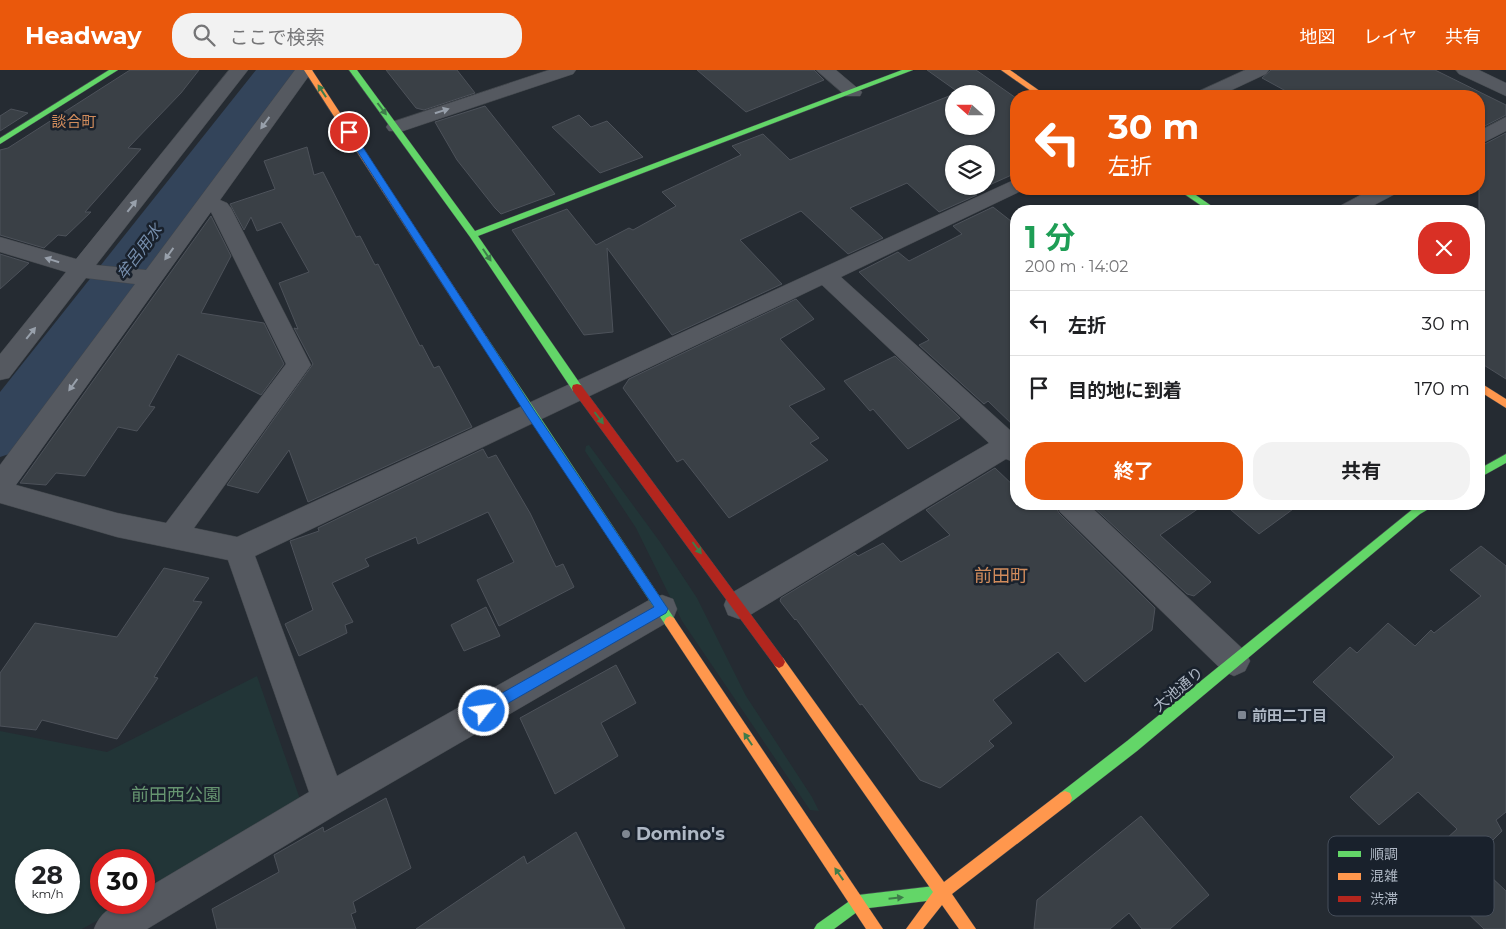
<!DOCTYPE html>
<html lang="ja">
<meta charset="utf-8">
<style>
body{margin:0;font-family:Montserrat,"Noto Sans JP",sans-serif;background:#f2f2f2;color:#202124;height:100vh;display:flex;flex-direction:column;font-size:19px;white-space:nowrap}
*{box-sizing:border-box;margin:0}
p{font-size:16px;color:#757577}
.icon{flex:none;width:28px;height:28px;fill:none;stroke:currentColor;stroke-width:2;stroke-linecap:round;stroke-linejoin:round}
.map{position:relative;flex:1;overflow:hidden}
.side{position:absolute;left:1010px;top:135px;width:475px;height:305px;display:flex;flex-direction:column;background:#fff;border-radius:20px;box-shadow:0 1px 4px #0004}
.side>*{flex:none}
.top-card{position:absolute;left:1010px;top:20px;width:475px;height:105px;border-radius:20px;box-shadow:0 1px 4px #0004;background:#ea580c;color:#fff;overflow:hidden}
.needle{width:32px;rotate:291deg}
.buttons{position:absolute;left:945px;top:15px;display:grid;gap:10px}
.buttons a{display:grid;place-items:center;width:50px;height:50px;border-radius:50%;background:#fff;box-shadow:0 1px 4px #0004;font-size:25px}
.speed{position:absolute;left:15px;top:779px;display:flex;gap:10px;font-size:25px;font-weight:700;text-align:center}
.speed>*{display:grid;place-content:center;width:65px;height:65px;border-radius:50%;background:#fff;box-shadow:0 1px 4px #0004;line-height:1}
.speed small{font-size:12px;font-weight:400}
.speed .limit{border:8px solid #d22;background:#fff;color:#111}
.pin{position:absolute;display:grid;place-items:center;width:42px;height:42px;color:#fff;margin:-21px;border:2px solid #fff;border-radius:50%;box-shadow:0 1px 5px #0007}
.me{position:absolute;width:55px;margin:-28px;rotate:60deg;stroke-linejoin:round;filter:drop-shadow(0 0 4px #0008)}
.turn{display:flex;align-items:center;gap:18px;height:105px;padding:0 15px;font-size:22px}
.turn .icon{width:65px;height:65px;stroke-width:2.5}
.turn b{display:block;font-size:35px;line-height:42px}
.round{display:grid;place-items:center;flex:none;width:52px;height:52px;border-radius:20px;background:#f2f2f2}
.summary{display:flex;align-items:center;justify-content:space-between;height:85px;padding:0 15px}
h1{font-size:30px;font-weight:700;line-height:38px;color:#1e9e55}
.primary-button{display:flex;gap:10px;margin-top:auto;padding:10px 15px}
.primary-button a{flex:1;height:58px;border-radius:20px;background:#ea580c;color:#fff;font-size:20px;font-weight:700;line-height:58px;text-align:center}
.primary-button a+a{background:#f2f2f2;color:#202124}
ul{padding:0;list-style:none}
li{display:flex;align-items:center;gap:15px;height:65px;padding:0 15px;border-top:1px solid #e0e0e0}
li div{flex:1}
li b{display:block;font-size:19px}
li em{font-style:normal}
header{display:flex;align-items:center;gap:30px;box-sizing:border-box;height:70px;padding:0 25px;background:#ea580c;color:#fff}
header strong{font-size:24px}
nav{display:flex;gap:28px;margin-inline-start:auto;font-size:18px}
.search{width:350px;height:45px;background:#f2f2f2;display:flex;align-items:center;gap:12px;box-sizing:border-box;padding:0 18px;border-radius:20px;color:#757577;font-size:19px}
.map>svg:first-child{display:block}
</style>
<header>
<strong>Headway</strong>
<div class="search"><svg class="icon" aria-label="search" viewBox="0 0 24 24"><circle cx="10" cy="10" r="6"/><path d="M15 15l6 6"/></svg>ここで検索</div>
<nav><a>地図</a><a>レイヤ</a><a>共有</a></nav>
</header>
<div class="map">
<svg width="1506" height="859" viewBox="0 0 1506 859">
<rect width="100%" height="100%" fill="#252b32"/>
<g fill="#223537" fill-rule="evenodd">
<polygon points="589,375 660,472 697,528 746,626 812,727 819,741 810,740 682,551 636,458 585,381 586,376"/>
<path d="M257,606L300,729L295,737L144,824V790H101V832L129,833L82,859H0V661L107,682ZM26,790H69V832H26Z"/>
</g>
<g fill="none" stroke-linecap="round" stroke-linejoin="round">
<polygon fill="#33445a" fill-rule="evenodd" points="256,0 297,0 21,380 0,387 0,322"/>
</g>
<g fill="#3a4046" stroke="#4d525a" fill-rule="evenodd">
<polygon points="130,0 199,0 181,23 128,78 141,79 85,142 91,142 66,166 58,165 44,178 0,165 0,80 8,78"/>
<polygon points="386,0 457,0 475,23 424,40 416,38"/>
<polygon points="697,0 814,0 824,10 746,42"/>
<path d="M927,0H976L1016,28V103L974,122L977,125L939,142L907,113L850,138L883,168L848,184L801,141L740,170L782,214L672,265L607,178L613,262L584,265L512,160L567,139L596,175L629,158L633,160L676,136L662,122L741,85L732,76L763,64L790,90L954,24V56H986V24H954L958,22ZM954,84H986V116H954Z"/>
<polygon points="1271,0 1435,0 1506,35 1506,45 1479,59 1479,26 1295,26 1262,8"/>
<polygon points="485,36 555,124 501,144 495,138 457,90 435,52"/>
<polygon points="11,39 28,43 0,61 0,46"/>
<polygon points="579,45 591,57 607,51 643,87 600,103 552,57"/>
<polygon points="1506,63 1506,309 1479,292 1479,77"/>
<polygon points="307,77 314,105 323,102 356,167 360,166 375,195 378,194 420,276 422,275 434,298 439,296 472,357 308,432 289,380 258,423 227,415 313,294 294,258 298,259 279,213 309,202 281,152 257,161 251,147 244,160 230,134 275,119 264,91"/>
<polygon points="993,137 1016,155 1016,358 988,331 984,334 919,275 929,270 859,202 898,182 909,191 962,164 953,156"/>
<polygon points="211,146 231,186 201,243 264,253 284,294 261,325 178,284 149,336 155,337 137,361 118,357 85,406 56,403 46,415 20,413"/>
<polygon points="0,184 29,193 0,219"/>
<polygon points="796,229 814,249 780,269 825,319 789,336 819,368 810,373 828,390 729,448 683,389 677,392 623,318 629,309"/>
<polygon points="895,286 960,348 908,379 873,339 870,341 844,311"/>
<polygon points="483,379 488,388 496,385 530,443 556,497 563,494 574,517 499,556 477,510 514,492 488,442 418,474 416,467 365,489 369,496 332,513 353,552 345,555 347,563 299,586 285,554 313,540 290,471 319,461 318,458"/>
<polygon points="995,398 1016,418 1016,434 1054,434 1059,443 1155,538 1152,560 1085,612 1058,582 993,630 1012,653 989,671 994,676 940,718 920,710 862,634 860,635 796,549 795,550 780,531 781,528 855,483 858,486 883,473 901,492 950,465 926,440"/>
<polygon points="1090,434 1205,434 1160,465 1211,512 1194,526 1187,524"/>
<polygon points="1224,434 1300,434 1259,464"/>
<polygon points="1481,476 1506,496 1506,742 1496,750 1502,761 1473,790 1506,821 1506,859 1484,859 1438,815 1440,806 1423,790 1457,759 1418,722 1379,755 1350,727 1394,687 1313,612 1350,577 1357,583 1388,553 1415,576 1431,560 1434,563 1481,526 1450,500"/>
<polygon points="164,498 209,508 193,531 202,532 154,607 158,608 117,669 42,650 36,660 0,656 0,603 35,553 117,567"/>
<polygon points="486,537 500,566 464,581 451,555"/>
<polygon points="616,595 636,633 601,653 618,686 555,724 520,648"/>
<polygon points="386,728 411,798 353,832 356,842 351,844 356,859 217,859 212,839 279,802 274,785 323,757 324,762"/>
<polygon points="1141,746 1209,825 1170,859 1142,859 1129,843 1110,859 1034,859 1037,830"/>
<polygon points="576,762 625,859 416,859 524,786 527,794"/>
</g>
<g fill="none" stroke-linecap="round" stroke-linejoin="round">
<defs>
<g id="street">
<path d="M229,0H248L96,195L146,200L295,0H313L220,130L227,133L231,138L311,295L194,458L237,467L1016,109V119L1023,120L841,207L1011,361L1016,360V393L1006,389L750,545L739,549L728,545L724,535L728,525L989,373L822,215L255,486L337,706L651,529L662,525L673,529L677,539L673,549L341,742L147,859H94C103,836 120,832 144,832V820L309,722L228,490L117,467L0,433V395L135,214L86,208L9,308L0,310V284L66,202L0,182V167L76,189ZM211,142L286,294L166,453L117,443L16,415Z"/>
<polygon points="549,0 576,0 573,4 403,61 389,61 386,57 389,53"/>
<polygon points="816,0 836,0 862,22 860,26 846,26"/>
<polygon points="1245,0 1269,0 1266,4 1219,26 1195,26 1197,22"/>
<polygon points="1456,0 1479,0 1506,13 1506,26 1459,4"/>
<polygon points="1506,47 1506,61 1479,75 1479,61"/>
<polygon points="1372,119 1398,119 1395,124 1363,141 1336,141 1340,136"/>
<polygon points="1056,434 1088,434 1245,581 1250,591 1245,601 1234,606 1223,601 1060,442"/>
</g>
<g id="fast">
<polygon points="109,0 118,0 0,74 0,68"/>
<polygon points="349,0 357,0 475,161 902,0 913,0 478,166 581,315 582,318 581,321 573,321 470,167"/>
<polygon points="1177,119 1187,119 1219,141 1209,141"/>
<polygon points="483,265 486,266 674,548 676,552 674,556 670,558 666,556 480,272 478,269"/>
<polygon points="1506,384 1506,393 1479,408 1479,399"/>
<polygon points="1419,434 1434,434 1432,437 1420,444 1137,681 1070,733 1065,735 1060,733 1058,728 1060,723 1127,671"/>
<polygon points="943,815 948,817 950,822 948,827 943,829 861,839 834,859 814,859 817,854 858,825"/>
</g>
<g id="slow">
<polygon points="304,0 312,0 486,266 488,269 486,272 480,272"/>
<polygon points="1001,0 1010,0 1047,26 1038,26"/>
<polygon points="1479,312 1506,329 1506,338 1479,321"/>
<polygon points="670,546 674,548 883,859 866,859 666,556 664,552 666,548"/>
<polygon points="779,586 783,588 944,812 1060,723 1065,721 1070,723 1072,728 1070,733 952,824 976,859 959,859 942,835 923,859 906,859 933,822 775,596 773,592 775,588"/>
</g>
<polygon id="jam" points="577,314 581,315 783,588 785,592 783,596 779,598 775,596 573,321 572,318 573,315"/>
</defs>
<use href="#street" stroke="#41464b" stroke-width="1"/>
<use href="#fast" stroke="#42474f" stroke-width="1"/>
<use href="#slow" stroke="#42474f" stroke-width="1"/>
<use href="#jam" stroke="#42474f" stroke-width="1"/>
<use href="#street" fill="#555960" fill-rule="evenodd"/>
<use href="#fast" fill="#63d668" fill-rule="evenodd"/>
<use href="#slow" fill="#ff974d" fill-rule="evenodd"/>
<use href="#jam" fill="#b3261e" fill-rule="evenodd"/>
</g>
<defs><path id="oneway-solid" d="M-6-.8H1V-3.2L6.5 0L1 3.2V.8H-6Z" transform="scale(1.25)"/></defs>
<g fill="#3e7c4a">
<use href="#oneway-solid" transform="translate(322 21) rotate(-123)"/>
<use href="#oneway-solid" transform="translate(382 39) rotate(53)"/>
<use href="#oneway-solid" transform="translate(487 185) rotate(56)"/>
<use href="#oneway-solid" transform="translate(599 348) rotate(53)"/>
<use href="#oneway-solid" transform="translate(697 478) rotate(53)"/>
<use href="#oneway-solid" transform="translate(748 669) rotate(-124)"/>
<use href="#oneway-solid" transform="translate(839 804) rotate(-125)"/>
<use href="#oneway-solid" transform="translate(896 828) rotate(-6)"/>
</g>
<g fill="#98a0ab">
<use href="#oneway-solid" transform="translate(442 41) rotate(-18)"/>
<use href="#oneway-solid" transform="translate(265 53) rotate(126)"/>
<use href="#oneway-solid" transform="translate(132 136) rotate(-52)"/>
<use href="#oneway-solid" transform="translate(169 184) rotate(126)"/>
<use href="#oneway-solid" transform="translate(52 190) rotate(-162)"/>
<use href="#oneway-solid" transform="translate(31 263) rotate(-51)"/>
<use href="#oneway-solid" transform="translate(73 315) rotate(126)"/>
</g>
<polygon fill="#1a73e8" stroke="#114b97" points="346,61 353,62 534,340 668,539 666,543 484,647 479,645 477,641 479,636 654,537 527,346 345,62"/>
<g fill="#7e8691" stroke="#19212c" stroke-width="2">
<rect x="1237" y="640" width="10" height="10" rx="2.5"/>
<circle cx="626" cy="764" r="5"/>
</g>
<g text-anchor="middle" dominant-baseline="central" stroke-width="5" stroke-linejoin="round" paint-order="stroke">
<g font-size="15" fill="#d18c5c" stroke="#19212c">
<text x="74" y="51">談合町</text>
</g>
<g font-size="15" fill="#aeb7c4" stroke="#19212c">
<text transform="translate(1178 619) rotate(-40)">大池通り</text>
</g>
<g font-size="15" font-weight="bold" fill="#aeb7c4" stroke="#19212c" text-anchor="start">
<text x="1252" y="645">前田二丁目</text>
</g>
<g font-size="16" font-style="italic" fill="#768eac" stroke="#19212c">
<text transform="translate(139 182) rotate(-53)">牟呂用水</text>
</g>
<g font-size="18" fill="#d18c5c" stroke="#19212c">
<text x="1001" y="506">前田町</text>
</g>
<g font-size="18" fill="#669470" stroke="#19212c">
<text x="176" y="725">前田西公園</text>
</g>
<g font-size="18" font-weight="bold" fill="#aeb7c4" stroke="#19212c" text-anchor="start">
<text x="636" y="764">Domino's</text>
</g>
</g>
<rect x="1328" y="766" width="166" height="80" rx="8" fill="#19212c" stroke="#464e5a" stroke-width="1"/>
<rect x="1338" y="781" width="23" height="6" fill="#63d668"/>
<rect x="1338" y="803" width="23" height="7" fill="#ff974d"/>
<rect x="1338" y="826" width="23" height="6" fill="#b3261e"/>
<g font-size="14" fill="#aeb7c4">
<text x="1370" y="789">順調</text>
<text x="1370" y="811">混雑</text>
<text x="1370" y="834">渋滞</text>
</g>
</svg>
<div class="buttons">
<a><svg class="needle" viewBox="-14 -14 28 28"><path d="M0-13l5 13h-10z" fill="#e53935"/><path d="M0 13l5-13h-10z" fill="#757577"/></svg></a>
<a><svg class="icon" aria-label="layers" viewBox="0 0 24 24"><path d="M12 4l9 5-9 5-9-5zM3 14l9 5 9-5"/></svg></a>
</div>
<div class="speed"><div>28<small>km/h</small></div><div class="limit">30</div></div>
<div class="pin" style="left:349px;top:62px;background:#d93025"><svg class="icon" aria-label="arrive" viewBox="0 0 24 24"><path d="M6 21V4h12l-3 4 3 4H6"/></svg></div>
<svg class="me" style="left:484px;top:641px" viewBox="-20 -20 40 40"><circle r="17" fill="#1a73e8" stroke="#fff" stroke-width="3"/><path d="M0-11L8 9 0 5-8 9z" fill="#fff"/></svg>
<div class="top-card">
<div class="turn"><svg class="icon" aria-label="left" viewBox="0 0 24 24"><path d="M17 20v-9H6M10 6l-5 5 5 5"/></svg><div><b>30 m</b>左折</div></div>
</div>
<section class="side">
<div class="summary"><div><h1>1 分</h1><p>200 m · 14:02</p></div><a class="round" style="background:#d93025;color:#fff"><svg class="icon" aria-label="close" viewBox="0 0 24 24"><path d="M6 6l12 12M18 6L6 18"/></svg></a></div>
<ul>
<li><svg class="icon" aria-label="left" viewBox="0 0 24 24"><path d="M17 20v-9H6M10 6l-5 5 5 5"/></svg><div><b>左折</b></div><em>30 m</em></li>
<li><svg class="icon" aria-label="arrive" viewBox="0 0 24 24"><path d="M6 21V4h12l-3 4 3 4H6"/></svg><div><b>目的地に到着</b></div><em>170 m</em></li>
</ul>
<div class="primary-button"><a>終了</a><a>共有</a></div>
</section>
</div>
